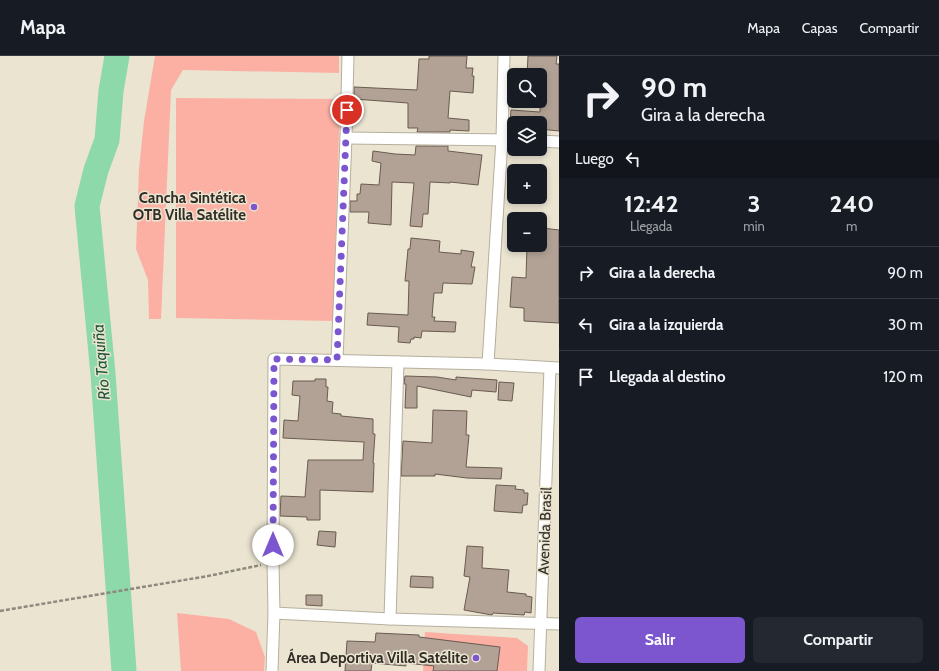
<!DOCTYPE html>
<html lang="es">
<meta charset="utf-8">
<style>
body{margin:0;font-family:Cabin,sans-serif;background:#242831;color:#f1f3f6;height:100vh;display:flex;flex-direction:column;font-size:15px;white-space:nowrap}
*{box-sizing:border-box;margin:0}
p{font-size:13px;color:#9ea1a6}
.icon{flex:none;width:22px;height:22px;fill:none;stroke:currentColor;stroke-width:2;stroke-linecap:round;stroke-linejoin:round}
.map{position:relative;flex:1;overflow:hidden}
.drawer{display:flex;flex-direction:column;background:#171b24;width:380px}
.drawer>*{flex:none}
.banner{background:#171b24;color:#f1f3f6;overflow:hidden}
.controls{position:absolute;left:507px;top:12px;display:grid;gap:8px}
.controls a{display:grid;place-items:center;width:40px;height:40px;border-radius:6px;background:#171b24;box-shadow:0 2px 6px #0003;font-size:20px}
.pin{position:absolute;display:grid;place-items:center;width:34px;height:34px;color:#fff;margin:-17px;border:2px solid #fff;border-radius:50%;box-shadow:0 1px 4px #0007}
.me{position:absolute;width:44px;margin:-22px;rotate:0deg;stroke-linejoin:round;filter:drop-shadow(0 0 3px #0008)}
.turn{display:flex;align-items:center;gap:14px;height:84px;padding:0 16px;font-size:18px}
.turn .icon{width:52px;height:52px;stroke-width:2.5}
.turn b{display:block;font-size:28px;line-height:34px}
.then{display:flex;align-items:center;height:38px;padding:0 16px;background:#0003;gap:8px;font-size:15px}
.eta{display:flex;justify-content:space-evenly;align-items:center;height:68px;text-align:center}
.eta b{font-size:24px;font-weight:700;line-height:28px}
.cta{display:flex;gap:8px;margin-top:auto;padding:8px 16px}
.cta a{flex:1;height:46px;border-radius:6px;background:#7b56cf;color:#fff;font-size:16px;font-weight:700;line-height:46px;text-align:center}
.cta a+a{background:#242831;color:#f1f3f6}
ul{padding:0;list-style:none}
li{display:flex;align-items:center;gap:12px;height:52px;padding:0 16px;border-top:1px solid #363941}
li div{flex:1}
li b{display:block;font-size:15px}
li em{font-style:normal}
header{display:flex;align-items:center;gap:24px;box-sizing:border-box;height:56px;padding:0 20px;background:#171b24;border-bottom:1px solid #363941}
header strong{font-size:19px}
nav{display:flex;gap:22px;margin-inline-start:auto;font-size:14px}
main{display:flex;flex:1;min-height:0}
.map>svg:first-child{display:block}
</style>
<header>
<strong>Mapa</strong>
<nav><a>Mapa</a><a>Capas</a><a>Compartir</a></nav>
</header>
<main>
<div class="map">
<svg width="559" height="615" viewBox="0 0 559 615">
<rect width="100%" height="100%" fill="#eae4d1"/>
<g fill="#fcb0a4">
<polygon points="155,0 339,0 339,17 183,14 171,34 161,263 149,263 148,224 136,193 139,113 144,65"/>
<polygon points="176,42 340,43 333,265 176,262"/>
<polygon points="177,557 229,563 256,576 265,601 264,615 181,615"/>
<polygon points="425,576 517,582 528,590 527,615 423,615"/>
</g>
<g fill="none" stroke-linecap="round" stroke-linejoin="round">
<polyline stroke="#8dd9aa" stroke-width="25" points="117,0 111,35 107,84 96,114 87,150 103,318 124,615"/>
</g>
<g fill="#b2a295" stroke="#6a5b50">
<polygon points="429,0 467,0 466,12 473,12 472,20 474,20 473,37 450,35 448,62 469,64 469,75 450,74 450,76 417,76 418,72 408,72 408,47 354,43 354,31 417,34 419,3 429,3"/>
<polygon points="528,0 557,0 556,8 559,8 559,75 540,73 540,67 510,67 511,54 540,56 540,19 527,19"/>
<polygon points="416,90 448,90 448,95 482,99 478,129 450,126 450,127 430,126 428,158 423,158 422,171 410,170 414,127 392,126 391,169 368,167 369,156 350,156 350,145 357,145 357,138 360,138 361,128 379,129 381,107 372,105 373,95 395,98 415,99"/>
<polygon points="542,172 559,174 559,267 524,265 524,252 510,251 512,221 526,222 527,189 541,189"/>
<polygon points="411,182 440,185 439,196 461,198 461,194 474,196 471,211 475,211 472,228 443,227 442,237 434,237 432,261 435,261 434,265 456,266 455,276 422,275 421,282 414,281 414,283 411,283 410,287 398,286 399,271 367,269 368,257 408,259 409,225 405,225 408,193 410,193"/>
<polygon points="405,320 437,321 456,324 456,321 497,324 496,336 472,334 471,341 417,330 417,352 405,352 406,328 404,328"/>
<polygon points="315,323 326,323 326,331 328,331 327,345 333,346 332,357 341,358 341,360 373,363 373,378 375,378 373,407 374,407 373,436 320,434 320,464 307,464 307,461 280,460 281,440 305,441 308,404 363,404 364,386 283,382 284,364 298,365 300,340 292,339 293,325 315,325"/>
<polygon points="499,326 514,327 512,345 498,344"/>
<polygon points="433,354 467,355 466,379 469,379 466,411 502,412 501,423 467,422 435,418 435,420 401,420 403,385 432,387"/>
<polygon points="496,429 516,430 515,433 524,434 524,437 528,437 527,449 523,449 522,457 494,455"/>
<polygon points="319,475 336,476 335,491 317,489"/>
<polygon points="467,490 483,491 482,512 509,514 507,536 526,538 526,540 532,541 531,557 525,556 524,559 493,557 492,559 464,554 470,521 464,520"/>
<polygon points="411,520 433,521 433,532 410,531"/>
<polygon points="306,539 322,539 322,550 306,549"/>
<polygon points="376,577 419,579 419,581 500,591 497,615 433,615 434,610 406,607 406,610 372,607 371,615 345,615 347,585 375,586"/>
</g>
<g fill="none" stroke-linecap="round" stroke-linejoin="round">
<defs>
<g id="street">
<polyline points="346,82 514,84"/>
<polyline points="540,85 559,86"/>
<polyline points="337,304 346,82 348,0"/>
<polyline points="488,308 502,83 504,0"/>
<polyline points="274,557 390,563 559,568"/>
<polyline points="390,563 398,306"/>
<polyline points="272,615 274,557 273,505 274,303 488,308 559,312"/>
<polyline points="539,615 550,312"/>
</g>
</defs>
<use href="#street" stroke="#b5af9d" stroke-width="13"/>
<polyline stroke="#8d897c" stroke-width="2.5" stroke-dasharray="4 2" stroke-linecap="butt" points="0,555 208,520 261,509"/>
<use href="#street" stroke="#fff" stroke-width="11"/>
</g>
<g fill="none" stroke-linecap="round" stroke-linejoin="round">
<polyline stroke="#7b56cf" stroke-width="7" stroke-dasharray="0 12.6" points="273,489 274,303 337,304 347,54"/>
</g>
<g fill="#7b56cf" stroke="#eae4d1" stroke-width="1.5">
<circle cx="254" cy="151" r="4"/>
<circle cx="476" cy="602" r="4"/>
</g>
<g text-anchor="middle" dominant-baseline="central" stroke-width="3" stroke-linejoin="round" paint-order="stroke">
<g font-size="15" font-weight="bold" fill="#312e27" stroke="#eae4d1" text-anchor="end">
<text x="246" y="142">Cancha Sintética<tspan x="246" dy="17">OTB Villa Satélite</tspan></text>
<text x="468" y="602">Área Deportiva Villa Satélite</text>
</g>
<g font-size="15" fill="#312e27" stroke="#eae4d1">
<text transform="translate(545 475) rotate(-88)">Avenida Brasil</text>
</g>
<g font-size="16" font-style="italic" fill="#1e5537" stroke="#eae4d1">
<text transform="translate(101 306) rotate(-95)">Río Taquiña</text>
</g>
</g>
</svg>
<div class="controls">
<a><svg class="icon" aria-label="search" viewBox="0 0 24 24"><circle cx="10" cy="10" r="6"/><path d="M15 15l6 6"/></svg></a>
<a><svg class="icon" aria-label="layers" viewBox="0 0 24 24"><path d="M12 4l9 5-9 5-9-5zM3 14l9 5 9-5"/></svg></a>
<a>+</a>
<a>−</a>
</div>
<div class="pin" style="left:347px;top:54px;background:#d93025"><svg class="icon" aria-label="arrive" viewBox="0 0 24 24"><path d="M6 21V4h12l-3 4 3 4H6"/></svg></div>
<svg class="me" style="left:273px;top:489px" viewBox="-20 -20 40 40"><circle r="19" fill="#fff"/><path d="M0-13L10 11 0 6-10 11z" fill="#7b56cf"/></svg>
</div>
<section class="drawer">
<div class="banner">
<div class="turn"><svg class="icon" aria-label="right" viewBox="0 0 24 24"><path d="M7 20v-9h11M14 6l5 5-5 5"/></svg><div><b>90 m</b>Gira a la derecha</div></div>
<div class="then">Luego<svg class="icon" aria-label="left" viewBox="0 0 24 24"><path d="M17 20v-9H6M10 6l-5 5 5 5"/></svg></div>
</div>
<div class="eta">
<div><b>12:42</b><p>Llegada</p></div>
<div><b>3</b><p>min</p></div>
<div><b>240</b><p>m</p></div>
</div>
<ul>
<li><svg class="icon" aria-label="right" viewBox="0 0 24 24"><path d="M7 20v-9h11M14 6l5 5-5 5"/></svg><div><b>Gira a la derecha</b></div><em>90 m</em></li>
<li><svg class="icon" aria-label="left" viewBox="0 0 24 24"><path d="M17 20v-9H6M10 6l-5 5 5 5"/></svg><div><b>Gira a la izquierda</b></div><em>30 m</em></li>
<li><svg class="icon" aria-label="arrive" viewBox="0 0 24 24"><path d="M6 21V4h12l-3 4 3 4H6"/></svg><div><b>Llegada al destino</b></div><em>120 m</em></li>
</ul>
<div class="cta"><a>Salir</a><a>Compartir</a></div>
</section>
</main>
